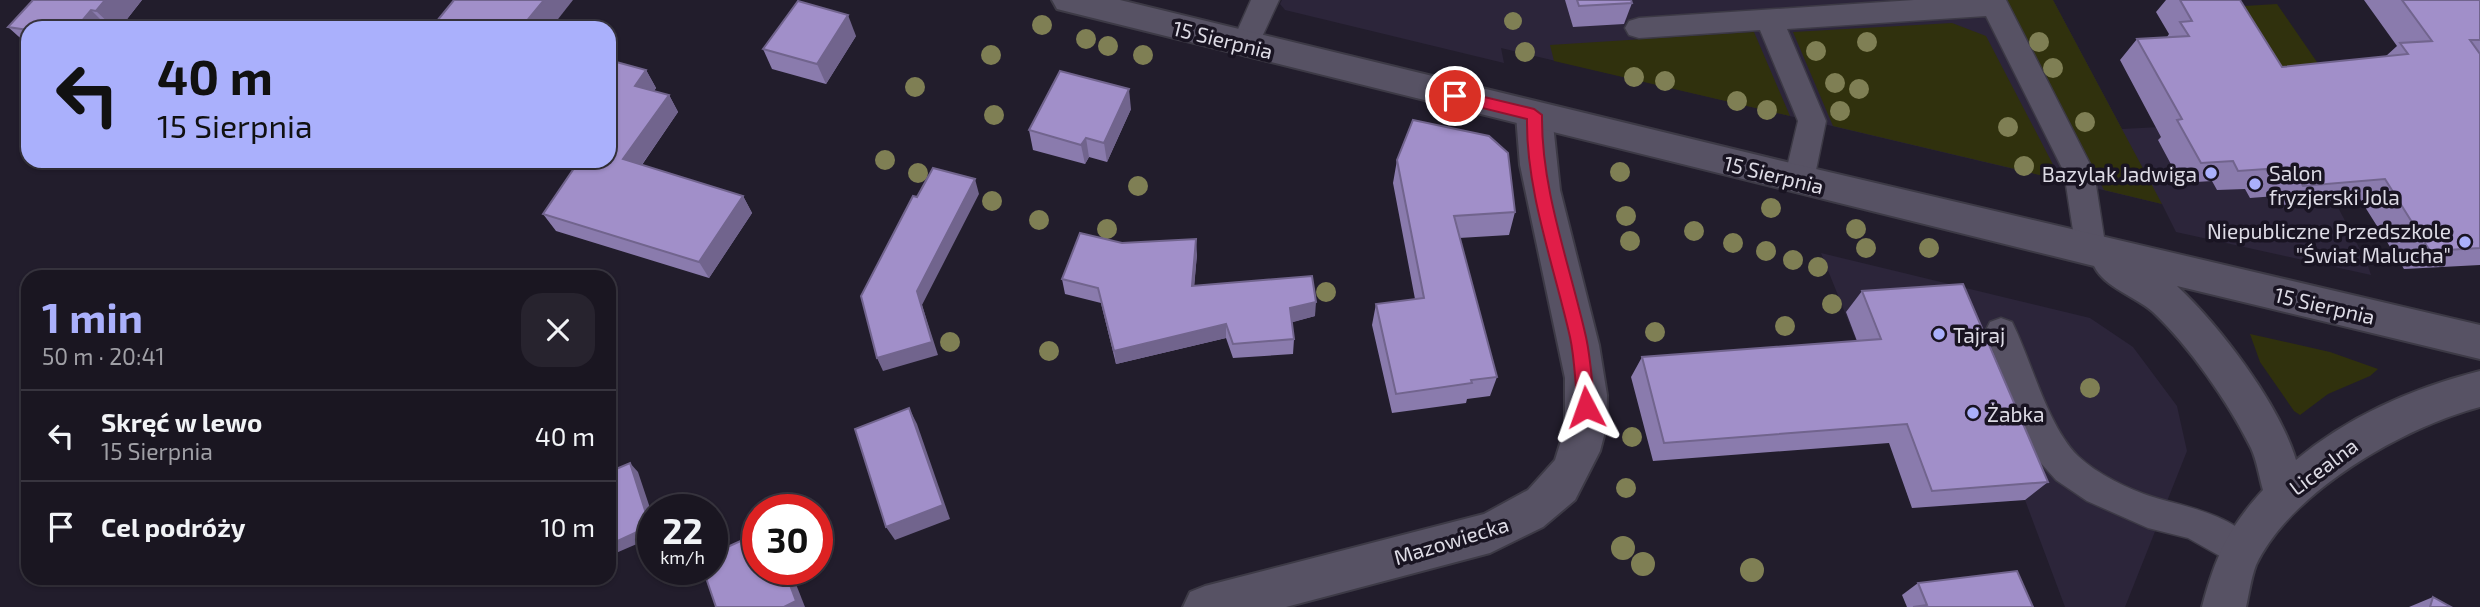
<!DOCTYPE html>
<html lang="pl">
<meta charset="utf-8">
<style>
body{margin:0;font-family:"Exo 2",sans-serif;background:#27232e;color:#f1f3f6;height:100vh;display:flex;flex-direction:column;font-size:26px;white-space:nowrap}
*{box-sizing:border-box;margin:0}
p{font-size:23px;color:#9f9fa5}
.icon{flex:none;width:38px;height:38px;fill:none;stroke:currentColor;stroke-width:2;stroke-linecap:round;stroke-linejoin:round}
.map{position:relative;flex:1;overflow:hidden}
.drawer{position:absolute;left:21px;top:270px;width:595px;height:315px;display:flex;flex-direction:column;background:#1a1621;border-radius:21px;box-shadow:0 2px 5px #0004,0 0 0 2px #38353f}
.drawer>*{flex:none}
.banner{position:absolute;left:21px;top:21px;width:595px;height:147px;border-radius:21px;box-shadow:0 2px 5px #0004,0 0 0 2px #38353f;background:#aab0fc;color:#111;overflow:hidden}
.speed{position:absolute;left:637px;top:494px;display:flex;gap:14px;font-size:35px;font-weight:700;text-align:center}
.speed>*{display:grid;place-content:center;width:91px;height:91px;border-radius:50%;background:#1a1621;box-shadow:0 2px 5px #0004,0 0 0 2px #38353f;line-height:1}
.speed small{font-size:18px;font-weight:400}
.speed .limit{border:10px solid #d22;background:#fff;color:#111}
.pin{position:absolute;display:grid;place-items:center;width:60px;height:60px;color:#fff;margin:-30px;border:4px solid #fff;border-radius:50%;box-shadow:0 2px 7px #0007}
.me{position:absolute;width:77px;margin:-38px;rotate:356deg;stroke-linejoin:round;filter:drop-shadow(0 0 5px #0008)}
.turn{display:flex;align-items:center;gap:24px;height:147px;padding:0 21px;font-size:32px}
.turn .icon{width:91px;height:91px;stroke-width:2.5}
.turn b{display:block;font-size:49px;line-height:60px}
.round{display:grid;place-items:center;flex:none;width:74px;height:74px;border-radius:21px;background:#27232e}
.head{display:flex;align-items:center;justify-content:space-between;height:119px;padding:0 21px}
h1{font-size:42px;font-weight:700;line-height:52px;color:#aab0fc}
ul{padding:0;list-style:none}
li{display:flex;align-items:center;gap:21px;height:91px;padding:0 21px;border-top:2px solid #38353f}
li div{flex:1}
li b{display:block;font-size:26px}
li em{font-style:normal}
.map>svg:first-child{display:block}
</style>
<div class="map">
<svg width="2480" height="607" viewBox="0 0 2480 607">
<rect width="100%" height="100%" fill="#221d2c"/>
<g fill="#2c253a">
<polygon points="1282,0 2053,0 2122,129 2255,122 2306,146 2367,263 2371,275 2176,232 2162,204 1501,48 1504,63 1285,10 1280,4"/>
<polygon points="1821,253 2090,318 2133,347 2177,406 2187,451 2125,607 2065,607 2025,500 1912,508 1864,360"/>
</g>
<g fill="#30310d">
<polygon points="2006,0 2053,0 2162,204 2104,190"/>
<polygon points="2277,4 2330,81 2267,87 2212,8"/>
<polygon points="1952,23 1986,36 2061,180 1833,126 1793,32"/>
<polygon points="1754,32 1790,116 1554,61 1550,45"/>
<polygon points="2250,334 2330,352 2378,369 2370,376 2328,394 2300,415 2294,411 2260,362"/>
</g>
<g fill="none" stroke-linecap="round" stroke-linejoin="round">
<defs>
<g id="service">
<polygon points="1251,0 1279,0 1255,52 1245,56 1235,52 1231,45"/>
<polygon points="1914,0 2006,0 2094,172 2106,250 2102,259 2091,263 2080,259 2076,250 2064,172 1986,16 1787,29 1826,121 1814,180 1810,189 1799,192 1788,189 1784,180 1798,121 1760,30 1639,38 1629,35 1625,28 1629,21 1639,18"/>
<path d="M2001,318L2012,322C2032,362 2047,425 2078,456C2097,474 2128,489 2153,497C2185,507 2243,516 2258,551L2253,563L2241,568L2188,538L2148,528L2087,501L2056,480L2039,461L1985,332L1990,322Z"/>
</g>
<polygon id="minor" points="1534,101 1546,105 1552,115 1560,190 1599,345 1607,395 1606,428 1600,451 1575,500 1543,527 1490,553 1286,607 1183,607 1190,592 1205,586 1484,514 1528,490 1555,460 1565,428 1565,378 1520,165 1516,115 1522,105"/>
<path id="tertiary" d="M1052,0H1120L1799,165L2480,325V359L2177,286C2220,326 2279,404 2296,460C2349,416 2413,388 2480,371V407C2404,427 2291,491 2256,565C2251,578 2249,594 2246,607H2202C2215,558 2228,528 2263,490C2259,476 2257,461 2251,448C2228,402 2190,347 2153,312C2135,296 2105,288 2094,266L1069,12L1057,9Z"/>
</defs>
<use href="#service" stroke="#3d3a46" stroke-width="3"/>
<use href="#minor" stroke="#3d3a46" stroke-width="4"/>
<use href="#tertiary" stroke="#3d3a46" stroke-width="4"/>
<use href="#service" fill="#575264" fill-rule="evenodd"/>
<use href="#minor" fill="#575264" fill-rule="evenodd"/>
<use href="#tertiary" fill="#575264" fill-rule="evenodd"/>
</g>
<g fill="#7f7f54">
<circle cx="1513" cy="21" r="9"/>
<circle cx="1042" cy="25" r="10"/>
<circle cx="1086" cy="39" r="10"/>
<circle cx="1867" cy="42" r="10"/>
<circle cx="2039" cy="42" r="10"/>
<circle cx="1108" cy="46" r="10"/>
<circle cx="1816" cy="51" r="10"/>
<circle cx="1525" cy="52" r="10"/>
<circle cx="991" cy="55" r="10"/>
<circle cx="1143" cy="55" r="10"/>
<circle cx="2053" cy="68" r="10"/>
<circle cx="1634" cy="77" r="10"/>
<circle cx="1665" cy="81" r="10"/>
<circle cx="1835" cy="83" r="10"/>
<circle cx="915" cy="87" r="10"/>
<circle cx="1859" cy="89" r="10"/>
<circle cx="1737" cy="101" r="10"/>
<circle cx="1767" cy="110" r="10"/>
<circle cx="1840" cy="111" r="10"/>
<circle cx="994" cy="115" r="10"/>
<circle cx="2085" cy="122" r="10"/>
<circle cx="2008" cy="127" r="10"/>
<circle cx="885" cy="160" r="10"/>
<circle cx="2024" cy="166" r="10"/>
<circle cx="1620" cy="172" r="10"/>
<circle cx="918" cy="173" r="10"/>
<circle cx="1138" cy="186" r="10"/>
<circle cx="992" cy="201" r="10"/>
<circle cx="1771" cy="208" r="10"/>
<circle cx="1626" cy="216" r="10"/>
<circle cx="1039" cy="220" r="10"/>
<circle cx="1107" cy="229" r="10"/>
<circle cx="1856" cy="229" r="10"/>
<circle cx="1694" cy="231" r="10"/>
<circle cx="1630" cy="241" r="10"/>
<circle cx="1733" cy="243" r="10"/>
<circle cx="1866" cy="248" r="10"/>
<circle cx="1929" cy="248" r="10"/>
<circle cx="1766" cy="251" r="10"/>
<circle cx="1793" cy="260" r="10"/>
<circle cx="1818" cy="267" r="10"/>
<circle cx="1326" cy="292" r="10"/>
<circle cx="1832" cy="304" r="10"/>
<circle cx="1785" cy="326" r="10"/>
<circle cx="1655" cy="332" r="10"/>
<circle cx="950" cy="342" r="10"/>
<circle cx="1049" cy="351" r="10"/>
<circle cx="2090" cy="388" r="10"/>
<circle cx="1632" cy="437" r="10"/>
<circle cx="1626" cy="488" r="10"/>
<circle cx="1623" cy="548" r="12"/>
<circle cx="1643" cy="564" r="12"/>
<circle cx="1752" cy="570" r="12"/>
</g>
<g fill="#8a7bad">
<polygon points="142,0 120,28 28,28 28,45 8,27"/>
<polygon points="1565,0 1631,0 1632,3 1624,24 1573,27"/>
<polygon points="2166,0 2240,0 2282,67 2386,56 2397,46 2364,0 2480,0 2480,265 2404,269 2360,199 2281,205 2276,196 2250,198 2245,189 2217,190 2212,181 2181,183 2158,140 2161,137 2120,60 2137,39 2167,37 2169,34 2156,12"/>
<polygon points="856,36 826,84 772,69 763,49"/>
<polygon points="646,70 656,88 654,91 669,95 678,112 642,165 743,196 752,213 709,278 556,231 543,214 576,166 557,161 609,161"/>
<polygon points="1131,109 1107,162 1089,157 1085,164 1033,150 1029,130"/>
<polygon points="1397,160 1515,212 1509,235 1459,238 1497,377 1490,396 1467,399 1466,403 1392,413 1372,325 1376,304 1415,299 1393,183"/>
<polygon points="1122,243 1197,254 1194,286 1315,316 1292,322 1294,339 1293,354 1233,358 1226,338 1116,364 1101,303 1065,294 1062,279"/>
<polygon points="1862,291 2048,482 2025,500 1912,508 1889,443 1653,461 1631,377 1642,357 1857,341 1846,312"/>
<polygon points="1918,583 2033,607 1907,607 1902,595"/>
<polygon points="2433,597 2451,607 2409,607"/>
</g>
<g fill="#71648d">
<polygon points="105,0 142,0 120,28 114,28 96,11"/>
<polygon points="544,0 573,0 551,28 521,28"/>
<polygon points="91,10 109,28 76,28"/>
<polygon points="848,15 856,36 826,84 817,64"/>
<polygon points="646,70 656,88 646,103 635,86"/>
<polygon points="1129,89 1131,109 1107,162 1104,143"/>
<polygon points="669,95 678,112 634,176 623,159"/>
<polygon points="1086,138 1089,157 1085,164 1081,145"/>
<polygon points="975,179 979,194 922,305 938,355 883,371 877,358"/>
<polygon points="743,196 752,213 709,278 699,262"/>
<polygon points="1196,239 1197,254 1193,301 1192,286"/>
<polygon points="1316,302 1315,316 1290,323 1290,308"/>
<polygon points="1226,324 1226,338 1116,364 1114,351"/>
<polygon points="909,408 917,424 950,519 895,540 886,527"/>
<polygon points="630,463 638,472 653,517 653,537 609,556 609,545"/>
<polygon points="784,569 790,569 805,607 784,607"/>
</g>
<g fill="#a18fc9" stroke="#71648d" stroke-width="2">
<polygon points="33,0 105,0 96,11 91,10 76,28 28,28 28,30 8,27"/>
<polygon points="454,0 544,0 521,28 435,28 432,27"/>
<polygon points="1577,0 1631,0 1632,3 1579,6"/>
<polygon points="2180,0 2240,0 2282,67 2408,54 2400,43 2432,41 2402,0 2480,0 2480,40 2470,40 2480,54 2480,248 2430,251 2385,179 2303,186 2298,177 2272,178 2266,169 2238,171 2233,161 2201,163 2177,120 2182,119 2137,39 2189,36 2180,22 2192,21"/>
<polygon points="798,1 848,15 817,64 763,49"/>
<polygon points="609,60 646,70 635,86 669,95 623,159 743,196 699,262 543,214 579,161 609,161"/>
<polygon points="1060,71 1129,89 1104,143 1086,138 1081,145 1029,130"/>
<polygon points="1413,120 1489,136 1508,153 1515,212 1454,216 1497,377 1471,380 1472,383 1396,394 1376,304 1424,298 1397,160"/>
<polygon points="933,168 975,179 917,291 932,342 877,358 861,296 913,196 917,197"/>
<polygon points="1080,233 1122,243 1196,239 1192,286 1312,276 1316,302 1290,308 1294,339 1233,344 1226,324 1114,351 1098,288 1062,279"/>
<polygon points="1963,284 2048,482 1932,491 1907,424 1664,443 1642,357 1881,339 1862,291"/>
<polygon points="909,408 943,505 886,527 855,429"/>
<polygon points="630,463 650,526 609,545 609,472"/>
<polygon points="758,533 758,569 784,569 796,601 784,607 716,607 703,569 712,569 712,554"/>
<polygon points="2017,571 2033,607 1913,607 1927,605 1918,583"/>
<polygon points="2433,597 2451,607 2430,607"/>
</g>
<path fill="#e11d48" stroke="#92132f" stroke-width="2" d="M1455,90L1534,109L1542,115C1541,190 1570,265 1586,337C1591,360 1592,384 1595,407L1592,412L1586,415L1578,407C1575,384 1575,360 1570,337C1554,266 1526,191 1527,119L1450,100L1448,96Z"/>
<g fill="#aab0fc" stroke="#191422" stroke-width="2.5">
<circle cx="2211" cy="173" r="7"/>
<circle cx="2255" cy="184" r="7"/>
<circle cx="2465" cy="242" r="7"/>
<circle cx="1939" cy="334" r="7"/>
<circle cx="1973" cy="413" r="7"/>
</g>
<g text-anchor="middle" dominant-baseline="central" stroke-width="7" stroke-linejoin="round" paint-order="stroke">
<g font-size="21" fill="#dddbe5" stroke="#191422">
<text transform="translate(1223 39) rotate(14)">15 Sierpnia</text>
<text transform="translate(1774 174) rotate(14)">15 Sierpnia</text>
<text transform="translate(2325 305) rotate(13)">15 Sierpnia</text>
<text transform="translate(2323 466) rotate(-37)">Licealna</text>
<text transform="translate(1451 540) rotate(-17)">Mazowiecka</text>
</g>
<g font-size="21" fill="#dddbe5" stroke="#191422" text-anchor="start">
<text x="2269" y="172">Salon<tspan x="2269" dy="24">fryzjerski Jola</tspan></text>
<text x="2197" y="173" text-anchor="end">Bazylak Jadwiga</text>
<text x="2451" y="230" text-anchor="end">Niepubliczne Przedszkole<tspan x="2451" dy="24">"Świat Malucha"</tspan></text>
<text x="1953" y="334">Tajraj</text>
<text x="1987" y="413">Żabka</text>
</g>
</g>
</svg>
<div class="speed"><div>22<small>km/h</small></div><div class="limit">30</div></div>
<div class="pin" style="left:1455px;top:96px;background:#d93025"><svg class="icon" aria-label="arrive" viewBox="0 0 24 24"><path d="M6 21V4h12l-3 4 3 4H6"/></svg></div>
<svg class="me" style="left:1586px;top:407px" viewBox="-20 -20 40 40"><path d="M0-17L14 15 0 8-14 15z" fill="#e11d48" stroke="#fff" stroke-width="4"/></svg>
<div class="banner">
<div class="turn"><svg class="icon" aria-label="left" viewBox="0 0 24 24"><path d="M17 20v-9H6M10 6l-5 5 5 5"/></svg><div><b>40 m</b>15 Sierpnia</div></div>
</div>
<section class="drawer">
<div class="head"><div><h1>1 min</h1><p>50 m · 20:41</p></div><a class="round"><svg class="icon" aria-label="close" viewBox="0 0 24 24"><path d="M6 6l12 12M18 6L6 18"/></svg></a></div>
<ul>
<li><svg class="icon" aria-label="left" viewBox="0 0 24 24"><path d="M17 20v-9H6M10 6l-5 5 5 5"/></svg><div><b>Skręć w lewo</b><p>15 Sierpnia</p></div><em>40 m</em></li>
<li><svg class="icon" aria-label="arrive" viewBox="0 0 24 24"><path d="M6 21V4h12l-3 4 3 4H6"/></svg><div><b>Cel podróży</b></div><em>10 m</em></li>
</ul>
</section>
</div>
